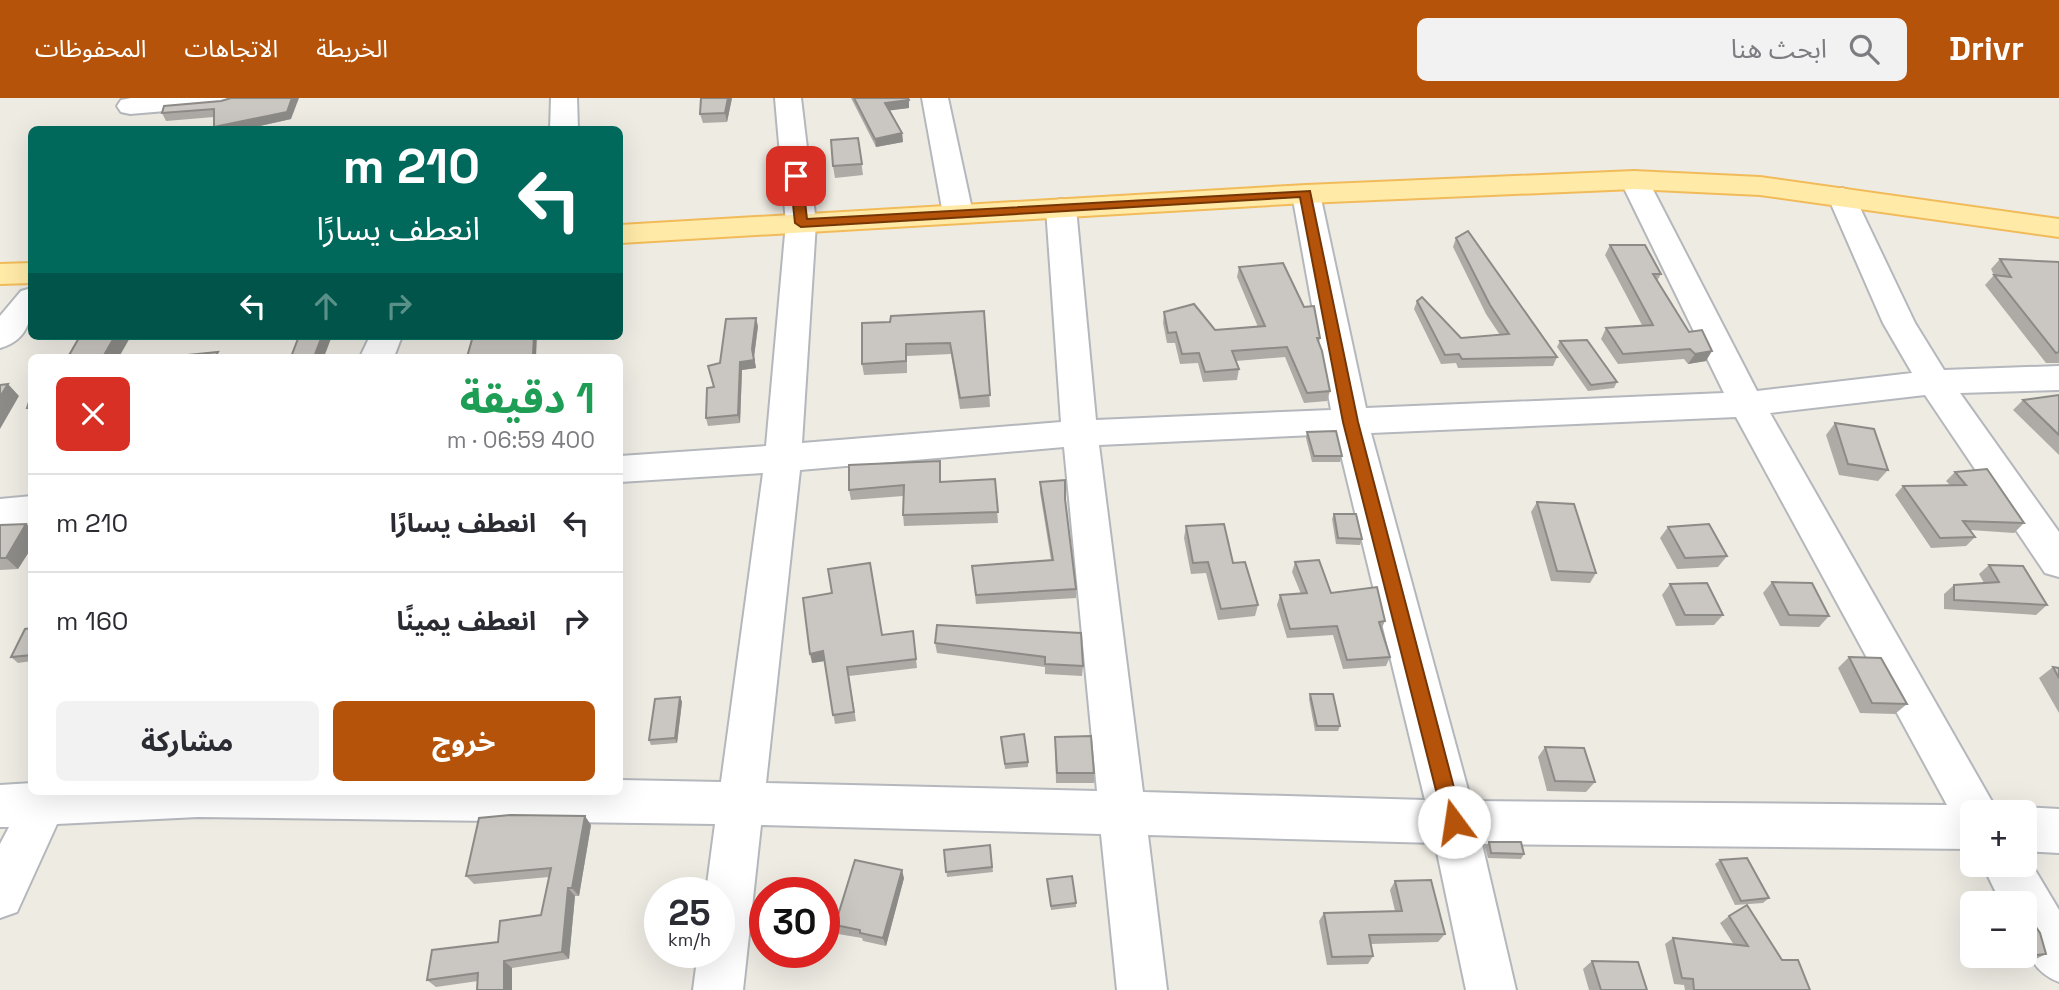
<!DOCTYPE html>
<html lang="ar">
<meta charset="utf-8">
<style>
body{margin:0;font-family:"Space Grotesk","Noto Sans Arabic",sans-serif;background:#f2f2f3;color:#2b2b33;direction:rtl;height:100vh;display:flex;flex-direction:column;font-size:26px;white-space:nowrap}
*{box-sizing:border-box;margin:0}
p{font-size:23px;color:#7c7c81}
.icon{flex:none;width:38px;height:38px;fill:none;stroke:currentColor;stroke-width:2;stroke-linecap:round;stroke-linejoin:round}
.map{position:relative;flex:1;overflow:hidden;direction:ltr}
.drawer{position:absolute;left:28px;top:256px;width:595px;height:441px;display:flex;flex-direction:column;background:#fff;border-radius:10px;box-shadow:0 7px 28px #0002;direction:rtl}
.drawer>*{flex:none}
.hud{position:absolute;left:28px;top:28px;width:595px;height:214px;border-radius:10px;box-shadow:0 7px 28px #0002;direction:rtl;background:#00695c;color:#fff;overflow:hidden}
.buttons{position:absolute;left:1960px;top:702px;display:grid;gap:14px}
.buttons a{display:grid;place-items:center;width:77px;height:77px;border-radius:10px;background:#fff;box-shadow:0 7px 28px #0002;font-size:35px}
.speed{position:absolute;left:644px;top:779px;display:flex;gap:14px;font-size:35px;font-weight:700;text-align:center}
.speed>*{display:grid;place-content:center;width:91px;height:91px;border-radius:50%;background:#fff;box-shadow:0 7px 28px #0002;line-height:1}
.speed small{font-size:18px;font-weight:400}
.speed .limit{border:10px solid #d22;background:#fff;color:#111}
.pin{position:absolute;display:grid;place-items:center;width:60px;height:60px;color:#fff;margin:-30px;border-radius:14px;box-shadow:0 4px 10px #0006}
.me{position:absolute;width:77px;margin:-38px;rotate:346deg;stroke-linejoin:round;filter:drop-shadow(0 0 5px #0008)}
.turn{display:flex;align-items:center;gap:24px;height:147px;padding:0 28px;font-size:32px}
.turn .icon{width:91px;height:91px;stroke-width:2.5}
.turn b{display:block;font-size:49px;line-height:60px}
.lanes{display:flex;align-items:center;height:66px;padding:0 28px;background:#0003;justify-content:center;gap:35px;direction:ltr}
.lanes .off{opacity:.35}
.round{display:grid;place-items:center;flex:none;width:74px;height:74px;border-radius:10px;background:#f2f2f3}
.summary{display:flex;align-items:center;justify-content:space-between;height:119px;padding:0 28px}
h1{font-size:42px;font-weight:700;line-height:52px;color:#1e9e55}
.cta{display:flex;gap:14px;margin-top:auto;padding:14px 28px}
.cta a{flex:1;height:80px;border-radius:10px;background:#b45309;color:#fff;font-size:28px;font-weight:700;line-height:80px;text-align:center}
.cta a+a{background:#f2f2f3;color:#2b2b33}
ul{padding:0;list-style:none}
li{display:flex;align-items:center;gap:21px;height:98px;padding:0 28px;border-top:2px solid #e1e1e2}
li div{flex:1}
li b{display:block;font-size:26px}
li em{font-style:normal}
header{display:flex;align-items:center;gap:42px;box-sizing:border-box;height:98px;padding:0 35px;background:#b45309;color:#fff}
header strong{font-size:33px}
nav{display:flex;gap:38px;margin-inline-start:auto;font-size:24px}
.search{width:490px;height:63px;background:#f2f2f3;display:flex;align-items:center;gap:18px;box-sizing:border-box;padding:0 24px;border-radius:10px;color:#7c7c81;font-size:26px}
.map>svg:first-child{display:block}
</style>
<header>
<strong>Drivr</strong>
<div class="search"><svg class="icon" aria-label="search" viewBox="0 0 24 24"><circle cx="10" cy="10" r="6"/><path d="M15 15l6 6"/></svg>ابحث هنا</div>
<nav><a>الخريطة</a><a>الاتجاهات</a><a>المحفوظات</a></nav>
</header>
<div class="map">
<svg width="2059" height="892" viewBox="0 0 2059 892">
<rect width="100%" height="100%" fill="#eeebe3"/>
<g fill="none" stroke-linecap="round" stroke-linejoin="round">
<defs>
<g id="minor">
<polygon points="131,0 238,0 234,6 225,8 130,16 121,14 117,8 121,2"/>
<polygon points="551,0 577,0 578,32 550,32"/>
<path d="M775,0H801L816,125L802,345L1061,324L1046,110L1051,104L1061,101L1071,104L1076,110L1096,322L1331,312L1292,96L1296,90L1306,87L1316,90L1320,96L1366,310L1724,295L1620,82L1624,76L1634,73L1644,76L1648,82L1757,293L1912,275L1883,225L1828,99L1832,93L1842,90L1852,93L1915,225L1944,272L2059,268V292L1960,295L2059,434V479L2045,475L1925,297L1770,315L1998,714H1972V751L1482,746L1516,892H1466L1435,745L1148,737L1167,892H1117L1101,736L761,727L743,892H693L698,854H719V794H706L715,726L198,719L57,726L17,814L0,820V746L9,729H0V687L32,685V693H620V682L721,684L763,375L620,384V358L766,348L786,125ZM1736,319L1947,707L1471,703L1371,335ZM1336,336L1425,702L1143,694L1099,347ZM1064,349L1097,693L766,685L800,372Z"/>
<polygon points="922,0 948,0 973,116 968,122 958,125 948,122 943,116"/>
<path d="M32,190C32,217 31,241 0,250V218L21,193Z"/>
<polygon points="370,238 402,238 394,259 360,259"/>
<polygon points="32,398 32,426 0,429 0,401"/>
<polygon points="2025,709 2059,711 2059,755 2025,753 2025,714 2013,714"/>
<path d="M2025,755L2059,812V884C2022,869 2025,840 2025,805H2001L1982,766H2025Z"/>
</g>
<g id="major">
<polygon points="1634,73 1760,79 2059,121 2059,139 1760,97 1634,91 1306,105 620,145 620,127 1306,87"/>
<polygon points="32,165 32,185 0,186 0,166"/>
</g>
</defs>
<use href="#minor" stroke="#b4b7bb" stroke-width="4"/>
<use href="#major" stroke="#f2bb59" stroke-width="4"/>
<use href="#minor" fill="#fff" fill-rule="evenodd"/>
<use href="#major" fill="#ffeaa8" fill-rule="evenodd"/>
</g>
<g fill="#aeaaa6">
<polygon points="701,0 732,0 727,24 703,25 700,16"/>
<polygon points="851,0 908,0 909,10 890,12 902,35 903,44 876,49"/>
<polygon points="221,3 291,21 242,32 215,32 214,29 214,19 166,23 162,15"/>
<polygon points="858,40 863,77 835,80 833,68"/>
<polygon points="1456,140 1557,259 1553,268 1458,270 1456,265 1441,266 1414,211 1417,203 1461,240 1500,237 1486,216 1453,149"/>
<polygon points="1610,147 1661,176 1657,183 1706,263 1688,266 1684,261 1618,266 1601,241 1606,230 1642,227 1605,157"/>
<polygon points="2000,161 2059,164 2059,265 2046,265 1985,187 1994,177 1991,171"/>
<polygon points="1239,169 1304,209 1320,240 1319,245 1330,293 1327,303 1304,305 1285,259 1236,263 1239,271 1237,282 1203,284 1198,265 1180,266 1175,245 1167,245 1163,225 1164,214 1215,232 1258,229 1237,179"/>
<polygon points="984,213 990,309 960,311 951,256 907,258 907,275 864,277 862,266 890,224"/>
<polygon points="758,228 754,259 756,270 742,272 740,325 708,328 706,320 714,289"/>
<polygon points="1560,243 1617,284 1614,290 1588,293 1557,249"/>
<polygon points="2059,297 2059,357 2013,312 2023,302"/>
<polygon points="1835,325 1888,372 1878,383 1839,377 1826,337"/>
<polygon points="1307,334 1342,358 1340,364 1312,364 1306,340"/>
<polygon points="941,373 941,384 995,381 998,425 904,428 903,417 903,398 851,402 849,392"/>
<polygon points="1955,374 2024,425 2014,435 1970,432 1975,439 1966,448 1931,450 1895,397 1903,388 1950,387 1946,383"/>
<polygon points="1040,384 1065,401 1076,491 1076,500 976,506 973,478 1051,462 1040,394"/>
<polygon points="1537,404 1596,475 1590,485 1551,483 1531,414"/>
<polygon points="1334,416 1362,441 1360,447 1336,446 1332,421"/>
<polygon points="26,426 32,431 32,449 18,471 0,472 0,427"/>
<polygon points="1186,428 1233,465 1258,507 1255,518 1218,522 1206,475 1191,476 1184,440"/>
<polygon points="1668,429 1727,458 1718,469 1677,471 1660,440"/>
<polygon points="1295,464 1331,495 1385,523 1381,532 1390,559 1386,568 1343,571 1333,537 1287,540 1277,507 1280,497 1301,496 1292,474"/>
<polygon points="1989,467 2047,507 2036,517 1944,511 1944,496 1954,487 1984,485 1979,476"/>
<polygon points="1772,484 1829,518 1819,529 1780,528 1763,495"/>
<polygon points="1670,486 1723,517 1714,527 1676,528 1662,497"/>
<polygon points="937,527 1083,568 1082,578 1045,576 1045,569 937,555 935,545"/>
<polygon points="32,530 32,563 18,565 11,559"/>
<polygon points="913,533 917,570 849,578 856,623 835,626 824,563 812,565 882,537"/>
<polygon points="1849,559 1907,606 1895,616 1860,615 1838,570"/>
<polygon points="2053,569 2059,570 2059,615 2039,580"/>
<polygon points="1310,596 1340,628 1338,633 1315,633 1309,601"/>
<polygon points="680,599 682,604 677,645 651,647 649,642"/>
<polygon points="1001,639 1028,664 1028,669 1005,671"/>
<polygon points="1055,639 1094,675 1094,685 1056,685"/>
<polygon points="1545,649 1595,684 1586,694 1547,693 1538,659"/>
<polygon points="591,727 579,798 575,798 569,861 512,870 512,892 477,892 478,883 436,889 427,882 498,844 541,817 549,779 474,786 466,778"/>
<polygon points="1489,744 1524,756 1521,761 1488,760 1485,749"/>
<polygon points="990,747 993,774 947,779 944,752"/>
<polygon points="1720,762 1769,800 1763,805 1735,807 1715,766"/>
<polygon points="904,780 886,848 863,843 862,840 838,836 835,827"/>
<polygon points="1047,781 1076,805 1076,809 1051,812"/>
<polygon points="1395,783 1445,836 1438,844 1371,846 1373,858 1368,866 1327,867 1319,823 1324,815 1395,813 1390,792"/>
<polygon points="1972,810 1972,834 1961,817"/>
<polygon points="1729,818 1782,862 1810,892 1685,892 1684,887 1674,886 1665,846 1673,840 1734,847 1720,825"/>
<polygon points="2046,856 2030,864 1994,868 1988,858 2025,858"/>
<polygon points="1592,863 1647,892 1589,892 1583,871"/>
</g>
<g fill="#8d8b87">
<polygon points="292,0 299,0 291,21 242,32 215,32 214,29"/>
<polygon points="728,0 732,0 727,24 725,15"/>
<polygon points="909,2 909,10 886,13 885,5"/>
<polygon points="902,35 903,44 876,49 875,41"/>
<polygon points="756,220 758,228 754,259 756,270 742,272 740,325 738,317 740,264 752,251"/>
<polygon points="115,238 131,238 119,259 103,259"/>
<polygon points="322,238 332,238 324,259 314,259"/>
<polygon points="534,238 537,238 536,259 518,259"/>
<polygon points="1712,253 1706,263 1688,266 1695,256"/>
<polygon points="8,286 19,298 0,331 0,299"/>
<polygon points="26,426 32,431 32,449 18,471 6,460"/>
<polygon points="823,553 825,563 812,565 810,556"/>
<polygon points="680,599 682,604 677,645 675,640"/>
<polygon points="585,718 591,727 579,798 572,790"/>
<polygon points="902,772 904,780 886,848 883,840"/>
<polygon points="568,790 575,798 569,861 562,854"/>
<polygon points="504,863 512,870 512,892 504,892"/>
</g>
<g fill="#cac6c1" stroke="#8d8b87" stroke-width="2">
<polygon points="231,0 292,0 287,14 214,29 214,11 162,15 164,8 221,3"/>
<polygon points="701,0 728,0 725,15 700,16"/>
<polygon points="854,0 908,0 909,2 885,5 902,35 875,41"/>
<polygon points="858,40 862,66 833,68 831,42"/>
<polygon points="1468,133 1557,259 1462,261 1459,256 1445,257 1417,203 1422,199 1461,240 1509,236 1490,207 1456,140"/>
<polygon points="1610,147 1645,147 1661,176 1653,176 1689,234 1702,232 1712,253 1695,256 1690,251 1623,256 1606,230 1653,227"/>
<polygon points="2000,161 2059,164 2059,254 2056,255 1994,177 2011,179"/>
<polygon points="1283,165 1304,209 1314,208 1320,240 1317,240 1322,253 1330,293 1307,295 1287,249 1232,253 1239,271 1205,274 1199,255 1182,256 1176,234 1168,235 1164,214 1194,206 1215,232 1265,228 1239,169"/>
<polygon points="984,213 990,297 960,300 950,245 906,246 906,263 862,266 862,225 890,224 891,218"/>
<polygon points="756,220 752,251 754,262 740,264 738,317 706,320 707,290 714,289 708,268 720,265 726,221"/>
<polygon points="80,238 115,238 103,259 68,259"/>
<polygon points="299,238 322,238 314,259 291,259"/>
<polygon points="473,238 534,238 533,257 518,259 467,259"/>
<polygon points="1587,242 1617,284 1591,287 1560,243"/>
<polygon points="218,254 215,259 177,259 178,258"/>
<polygon points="8,286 0,299 0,287"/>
<polygon points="32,295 32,310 27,310"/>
<polygon points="2059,297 2059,337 2023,302"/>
<polygon points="1835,325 1874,331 1888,372 1848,366"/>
<polygon points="1336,333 1342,358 1314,358 1307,334"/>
<polygon points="940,363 940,384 995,381 998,414 903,417 904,387 849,392 849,367"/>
<polygon points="1987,371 2024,425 1963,423 1975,439 1940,440 1903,388 1966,387 1955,374"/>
<polygon points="1065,382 1065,401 1076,491 976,497 972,468 1053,462 1040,384"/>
<polygon points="1537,404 1574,406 1596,475 1557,473"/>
<polygon points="1334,416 1356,416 1362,441 1338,440"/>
<polygon points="26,426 6,460 0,460 0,427"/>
<polygon points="1224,426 1233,465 1245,464 1258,507 1221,511 1208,464 1193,465 1186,428"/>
<polygon points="1709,426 1727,458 1685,460 1668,429"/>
<polygon points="1319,462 1331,495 1377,489 1385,523 1379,524 1390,559 1347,562 1337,528 1290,531 1280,497 1307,495 1295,464"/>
<polygon points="870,465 882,537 913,533 916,561 847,569 854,614 833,617 823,553 810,556 803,500 832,495 828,471"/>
<polygon points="1989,467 2023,468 2047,507 1954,502 1954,487 1999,484"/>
<polygon points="1772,484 1812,485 1829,518 1789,517"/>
<polygon points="1707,485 1723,517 1685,517 1670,486"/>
<polygon points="937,527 1081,535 1083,568 1045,566 1045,559 935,545"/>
<polygon points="32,530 32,557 11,559 25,531"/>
<polygon points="1849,559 1881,560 1907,606 1872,605"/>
<polygon points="2053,569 2059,570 2059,580"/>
<polygon points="1310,596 1333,596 1340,628 1317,628"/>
<polygon points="680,599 675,640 649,642 655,601"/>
<polygon points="1024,636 1028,664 1005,666 1001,639"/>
<polygon points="1091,638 1094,675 1057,675 1055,639"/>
<polygon points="1545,649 1584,650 1595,684 1555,683"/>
<polygon points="511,717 585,718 572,790 568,790 562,854 504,863 504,892 477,892 478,875 427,882 432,852 498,844 500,823 541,817 551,770 466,778 479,720"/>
<polygon points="1489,744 1521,744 1524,756 1491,755"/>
<polygon points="990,747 992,769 946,774 944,752"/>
<polygon points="1747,760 1769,800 1741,803 1720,762"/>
<polygon points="855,762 902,772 883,840 860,835 860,832 835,827"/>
<polygon points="1072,778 1076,805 1051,808 1047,781"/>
<polygon points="1431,782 1445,836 1369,837 1373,858 1332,859 1324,815 1402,813 1395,783"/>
<polygon points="1747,807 1782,862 1798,862 1810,892 1694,892 1693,881 1682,880 1673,840 1748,848 1729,818"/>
<polygon points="2025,813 2040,835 2046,856 2010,860 2008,858 2025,858"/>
<polygon points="1592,863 1638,864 1647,892 1601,892"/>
</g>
<polygon fill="#b45309" stroke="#753606" stroke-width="2" points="796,74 802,78 807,121 1310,93 1358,324 1463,724 1460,731 1454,733 1447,731 1444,724 1343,324 1300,99 801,129 795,125 790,78"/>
</svg>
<div class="buttons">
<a>+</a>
<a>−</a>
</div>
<div class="speed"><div>25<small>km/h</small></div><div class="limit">30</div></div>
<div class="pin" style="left:796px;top:78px;background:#d93025"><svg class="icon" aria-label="arrive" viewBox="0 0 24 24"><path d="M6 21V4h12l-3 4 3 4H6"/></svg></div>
<svg class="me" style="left:1454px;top:724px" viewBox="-20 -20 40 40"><circle r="19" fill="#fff"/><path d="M0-13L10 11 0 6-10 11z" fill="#b45309"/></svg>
<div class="hud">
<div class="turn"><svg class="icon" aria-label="left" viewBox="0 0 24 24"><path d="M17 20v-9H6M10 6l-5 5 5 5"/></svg><div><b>210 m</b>انعطف يسارًا</div></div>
<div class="lanes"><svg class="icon" aria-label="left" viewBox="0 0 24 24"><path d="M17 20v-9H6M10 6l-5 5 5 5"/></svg><svg class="icon off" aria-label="ahead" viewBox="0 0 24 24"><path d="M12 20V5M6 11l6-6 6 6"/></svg><svg class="icon off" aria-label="right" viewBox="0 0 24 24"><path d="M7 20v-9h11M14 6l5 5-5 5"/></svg></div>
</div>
<section class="drawer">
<div class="summary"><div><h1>1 دقيقة</h1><p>400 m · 06:59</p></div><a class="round" style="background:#d93025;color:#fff"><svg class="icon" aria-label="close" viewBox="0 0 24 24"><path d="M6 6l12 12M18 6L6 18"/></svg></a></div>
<ul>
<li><svg class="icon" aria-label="left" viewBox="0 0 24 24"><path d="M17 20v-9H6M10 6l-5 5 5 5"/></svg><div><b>انعطف يسارًا</b></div><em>210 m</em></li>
<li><svg class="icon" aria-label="right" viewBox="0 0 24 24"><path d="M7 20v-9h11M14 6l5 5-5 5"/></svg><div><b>انعطف يمينًا</b></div><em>160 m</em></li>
</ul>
<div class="cta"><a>خروج</a><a>مشاركة</a></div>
</section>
</div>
